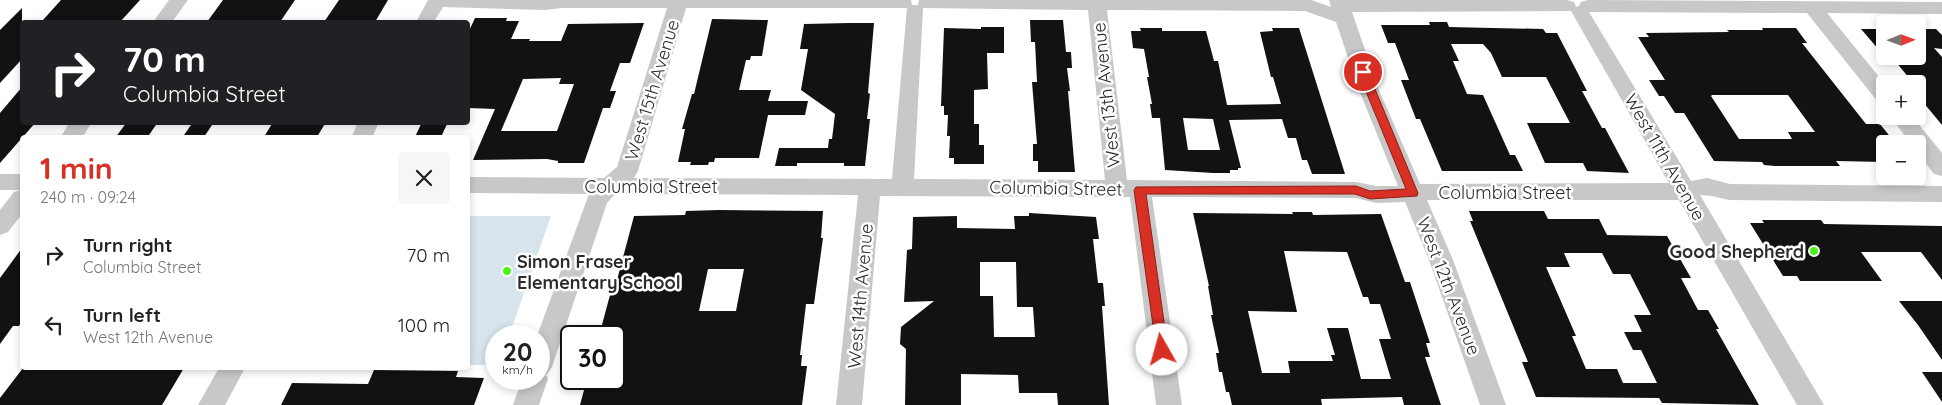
<!DOCTYPE html>
<meta charset="utf-8">
<style>
body{margin:0;font-family:Quicksand,sans-serif;background:#f6f6f6;color:#222;height:100vh;display:flex;flex-direction:column;font-size:19px;white-space:nowrap}
*{box-sizing:border-box;margin:0}
p{font-size:16px;color:#767676}
.icon{flex:none;width:28px;height:28px;fill:none;stroke:currentColor;stroke-width:2;stroke-linecap:round;stroke-linejoin:round}
.map{position:relative;flex:1;overflow:hidden}
.sheet{position:absolute;left:20px;top:135px;width:450px;height:235px;display:flex;flex-direction:column;background:#fff;border-radius:5px;box-shadow:0 2px 8px #0003}
.sheet>*{flex:none}
.top-card{position:absolute;left:20px;top:20px;width:450px;height:105px;border-radius:5px;box-shadow:0 2px 8px #0003;background:#202124;color:#fff;overflow:hidden}
.needle{width:32px;rotate:89deg}
.controls{position:absolute;left:1876px;top:15px;display:grid;gap:10px}
.controls a{display:grid;place-items:center;width:50px;height:50px;border-radius:5px;background:#fff;box-shadow:0 2px 8px #0003;font-size:25px}
.speed{position:absolute;left:485px;top:325px;display:flex;gap:10px;font-size:25px;font-weight:700;text-align:center}
.speed>*{display:grid;place-content:center;width:65px;height:65px;border-radius:50%;background:#fff;box-shadow:0 2px 8px #0003;line-height:1}
.speed small{font-size:12px;font-weight:400}
.speed .limit{border:2px solid #111;border-radius:8px;background:#fff;color:#111}
.pin{position:absolute;display:grid;place-items:center;width:42px;height:42px;color:#fff;margin:-21px;border:2px solid #fff;border-radius:50%;box-shadow:0 1px 5px #0007}
.me{position:absolute;width:55px;margin:-28px;rotate:353deg;stroke-linejoin:round;filter:drop-shadow(0 0 4px #0008)}
.turn{display:flex;align-items:center;gap:18px;height:105px;padding:0 20px;font-size:22px}
.turn .icon{width:65px;height:65px;stroke-width:2.5}
.turn b{display:block;font-size:35px;line-height:42px}
.round{display:grid;place-items:center;flex:none;width:52px;height:52px;border-radius:5px;background:#f6f6f6}
.summary{display:flex;align-items:center;justify-content:space-between;height:85px;padding:0 20px}
h1{font-size:30px;font-weight:700;line-height:38px;color:#d93025}
ul{padding:0;list-style:none}
li{display:flex;align-items:center;gap:15px;height:70px;padding:0 20px}
li div{flex:1}
li b{display:block;font-size:19px}
li em{font-style:normal}
.map>svg:first-child{display:block}
</style>
<div class="map">
<svg width="1942" height="405" viewBox="0 0 1942 405">
<rect width="100%" height="100%" fill="#fff"/>
<polygon fill="#d7e4eb" points="468,216 551,216 509,336 496,336 496,365 468,365"/>
<g fill="#121212" fill-rule="evenodd">
<polygon points="61,0 140,0 120,22 75,22 78,20 43,20"/>
<polygon points="223,0 295,0 280,22 207,22"/>
<polygon points="339,0 388,0 375,22 324,22"/>
<polygon points="22,8 22,59 0,83 0,30"/>
<path d="M475,18H507L506,21H519L511,39H530L529,41H561L568,24L644,23L630,63H620L610,91H616L610,108H603L584,163H558V161L547,159L473,160L495,109L468,108V33ZM561,78L559,84H574L557,131H501L523,79Z"/>
<polygon points="712,19 768,20 762,56 751,56 750,60 746,60 739,90 771,90 768,101 808,101 805,115 768,115 759,158 715,158 714,162 709,162 708,165 690,165 691,162 678,162 685,129 682,129 692,94 694,94"/>
<polygon points="1030,20 1063,20 1066,52 1071,52 1072,68 1067,68 1070,91 1068,91 1075,172 1038,172 1038,161 1033,161 1033,144 1037,144 1032,82 1037,82 1035,42 1031,42"/>
<polygon points="1429,22 1447,22 1449,27 1543,29 1546,33 1557,33 1587,91 1582,91 1602,128 1605,128 1629,173 1587,171 1583,163 1545,163 1527,123 1570,123 1546,77 1502,77 1491,53 1483,44 1451,44 1459,61 1453,61 1467,94 1483,95 1510,155 1515,155 1523,171 1442,171 1420,119 1416,119 1401,80 1409,80 1395,43 1388,43 1381,25 1430,25"/>
<polygon points="849,23 874,23 868,93 870,94 867,119 870,119 865,166 844,166 844,163 797,163 797,166 775,166 779,148 828,148 829,139 832,139 835,114 801,90 808,49 800,49 804,24"/>
<polygon points="981,27 1004,27 1004,53 987,53 988,89 974,90 974,124 979,124 979,145 984,145 984,164 954,164 954,158 949,158 950,136 947,136 948,115 944,115 944,106 941,106 944,28 981,29"/>
<path d="M1140,28H1162V31H1206L1214,61H1218L1227,105L1281,104L1273,77H1271L1260,32L1273,31L1272,28H1299L1345,174H1312L1307,160H1302L1296,138H1288L1282,119L1229,120L1241,168H1238V170H1230V173H1213L1165,170L1160,118H1152L1150,104H1152L1147,77H1149L1144,49L1133,48L1131,31H1141ZM1183,118L1213,119L1220,150H1188Z"/>
<path d="M1762,28H1796L1807,43H1802L1866,124H1880L1896,144H1885V162L1836,161L1840,166H1775L1764,165L1762,162L1714,161L1684,113H1675L1664,96H1659L1649,80H1665L1638,37H1649L1646,33L1729,32L1727,30H1763ZM1712,95H1788L1815,132H1788L1792,139H1739L1711,96Z"/>
<polygon points="1861,29 1885,29 1885,57"/>
<polygon points="1918,29 1936,29 1942,35 1942,49 1934,48 1942,57 1942,125 1918,96 1924,96 1918,88 1918,84 1914,84 1891,56 1918,56"/>
<polygon points="22,87 22,122 36,122 0,163 0,113"/>
<polygon points="127,122 158,122 147,138 115,138"/>
<polygon points="193,122 214,122 204,137 182,138"/>
<polygon points="273,122 326,122 317,137 264,137"/>
<polygon points="422,122 448,122 441,137 415,137"/>
<path d="M719,210L823,211L821,238H823L814,304H806L800,355H802L801,366H807L802,405H580L587,379H614V336H599L614,280H617L634,216L685,215L686,211ZM708,269H744L736,311H699Z"/>
<path d="M1469,211H1544L1548,219H1599L1607,235L1667,236L1691,278H1681L1698,310H1708L1719,329H1716L1759,405L1662,403L1659,398L1536,397L1522,362H1528L1470,221H1473ZM1564,253H1602L1613,274H1630L1651,315H1634L1642,332H1624L1633,350H1641L1657,383H1623L1617,369H1586L1572,336H1576L1546,267H1570Z"/>
<path d="M1292,212H1312L1313,215L1381,214L1405,282H1410L1430,343H1426L1430,357H1425L1441,405H1404L1402,397L1321,399L1322,405H1232L1229,392H1226L1222,372H1219L1216,353H1219L1211,315H1213L1208,286H1209L1193,213L1293,214ZM1284,251L1347,252L1363,297H1368L1370,304H1380L1391,339H1379L1391,379H1361L1348,328H1327L1335,355H1331L1333,361H1288L1290,373H1262L1248,311L1297,312Z"/>
<path d="M1029,213L1096,217L1099,239H1093L1098,283H1103L1105,306H1102L1109,405H1058L1057,393H1019L1018,375L961,374V405H905L906,349L900,344L901,327L934,301L904,302L907,250L912,249L913,217L957,216V228L1015,229L1014,216H1029ZM980,262H1016L1017,307H1033L1035,337H994L993,296H980Z"/>
<polygon points="1762,220 1821,220 1824,224 1942,226 1942,280 1921,252 1861,252 1882,281 1800,281 1797,276 1783,276 1750,223 1764,223"/>
<polygon points="22,248 22,321 19,326 13,326 0,344 0,278"/>
<polygon points="1899,301 1942,301 1942,360 1918,325"/>
<polygon points="23,368 184,368 162,405 0,405 0,398"/>
<polygon points="374,370 458,371 456,377 484,378 474,405 281,405 292,383 368,384"/>
<polygon points="1922,372 1942,372 1942,402"/>
</g>
<g fill="none" stroke-linecap="round" stroke-linejoin="round">
<g fill="#c8c8c8" fill-rule="evenodd">
<polygon points="169,0 188,0 172,22 153,22"/>
<path d="M428,0H911L912,5H918L919,0H1311L1331,7L1329,0H1567L1574,2L1576,7L1579,6L1581,2L1588,0L1942,2V14L1827,13L1885,84V104L1878,102L1807,13L1589,12L1691,181L1707,178L1730,184L1942,186V202L1729,200L1712,196L1700,195L1824,405H1797L1679,200H1427L1453,260L1506,405H1480L1429,260L1405,202L1376,203L1356,198L1152,197L1182,405H1156L1130,197L880,196L862,405H836L858,195L615,194L607,203L552,367L546,375L548,379L539,405H513L522,379H539V336H537L589,194L468,193V177L604,178L617,167L667,8H562L545,10L443,7L434,22H416ZM686,8H907L892,179L634,178L638,171ZM923,8L1088,10L1105,180L914,179ZM1107,10L1305,11L1336,22L1359,90L1398,186H1376L1356,182L1127,180ZM1571,11L1669,183L1420,184L1379,90L1352,12Z"/>
<polygon points="1890,116 1912,116 1942,153 1942,176 1934,174 1918,153 1918,144 1911,144"/>
<polygon points="70,122 92,122 82,138 60,138"/>
<polygon points="358,122 379,122 372,138 351,138"/>
<polygon points="0,174 22,174 22,214 8,232 0,235 0,210 14,192 20,190 0,190"/>
<polygon points="219,368 245,368 225,405 198,405"/>
</g>
</g>
<polygon fill="#d93025" stroke="#8d1f18" points="1363,68 1368,72 1418,193 1417,196 1370,199 1355,194 1146,194 1168,350 1166,354 1162,355 1157,354 1134,190 1136,187 1356,186 1370,191 1406,189 1358,72"/>
<g fill="#47f719" stroke="#fff" stroke-width="2">
<circle cx="1814" cy="251" r="5"/>
<circle cx="507" cy="271" r="5"/>
</g>
<g text-anchor="middle" dominant-baseline="central" stroke-width="5" stroke-linejoin="round" paint-order="stroke">
<g font-size="18" fill="#2b2b2b" stroke="#fff">
<text transform="translate(652 90) rotate(-73)">West 15th Avenue</text>
<text transform="translate(1106 95) rotate(-96)">West 13th Avenue</text>
<text transform="translate(1665 157) rotate(60)">West 11th Avenue</text>
<text x="651" y="186">Columbia Street</text>
<text transform="translate(1056 188) rotate(1)">Columbia Street</text>
<text x="1505" y="192">Columbia Street</text>
<text transform="translate(1449 286) rotate(69)">West 12th Avenue</text>
<text transform="translate(860 296) rotate(-85)">West 14th Avenue</text>
</g>
<g font-size="18" font-weight="bold" fill="#2b2b2b" stroke="#fff" text-anchor="end">
<text x="1804" y="251">Good Shepherd</text>
<text x="517" y="261" text-anchor="start">Simon Fraser<tspan x="517" dy="21">Elementary School</tspan></text>
</g>
</g>
</svg>
<div class="controls">
<a><svg class="needle" viewBox="-14 -14 28 28"><path d="M0-13l5 13h-10z" fill="#e53935"/><path d="M0 13l5-13h-10z" fill="#767676"/></svg></a>
<a>+</a>
<a>−</a>
</div>
<div class="speed"><div>20<small>km/h</small></div><div class="limit">30</div></div>
<div class="pin" style="left:1363px;top:72px;background:#d93025"><svg class="icon" aria-label="arrive" viewBox="0 0 24 24"><path d="M6 21V4h12l-3 4 3 4H6"/></svg></div>
<svg class="me" style="left:1162px;top:350px" viewBox="-20 -20 40 40"><circle r="19" fill="#fff"/><path d="M0-13L10 11 0 6-10 11z" fill="#d93025"/></svg>
<div class="top-card">
<div class="turn"><svg class="icon" aria-label="right" viewBox="0 0 24 24"><path d="M7 20v-9h11M14 6l5 5-5 5"/></svg><div><b>70 m</b>Columbia Street</div></div>
</div>
<section class="sheet">
<div class="summary"><div><h1>1 min</h1><p>240 m · 09:24</p></div><a class="round"><svg class="icon" aria-label="close" viewBox="0 0 24 24"><path d="M6 6l12 12M18 6L6 18"/></svg></a></div>
<ul>
<li><svg class="icon" aria-label="right" viewBox="0 0 24 24"><path d="M7 20v-9h11M14 6l5 5-5 5"/></svg><div><b>Turn right</b><p>Columbia Street</p></div><em>70 m</em></li>
<li><svg class="icon" aria-label="left" viewBox="0 0 24 24"><path d="M17 20v-9H6M10 6l-5 5 5 5"/></svg><div><b>Turn left</b><p>West 12th Avenue</p></div><em>100 m</em></li>
</ul>
</section>
</div>
